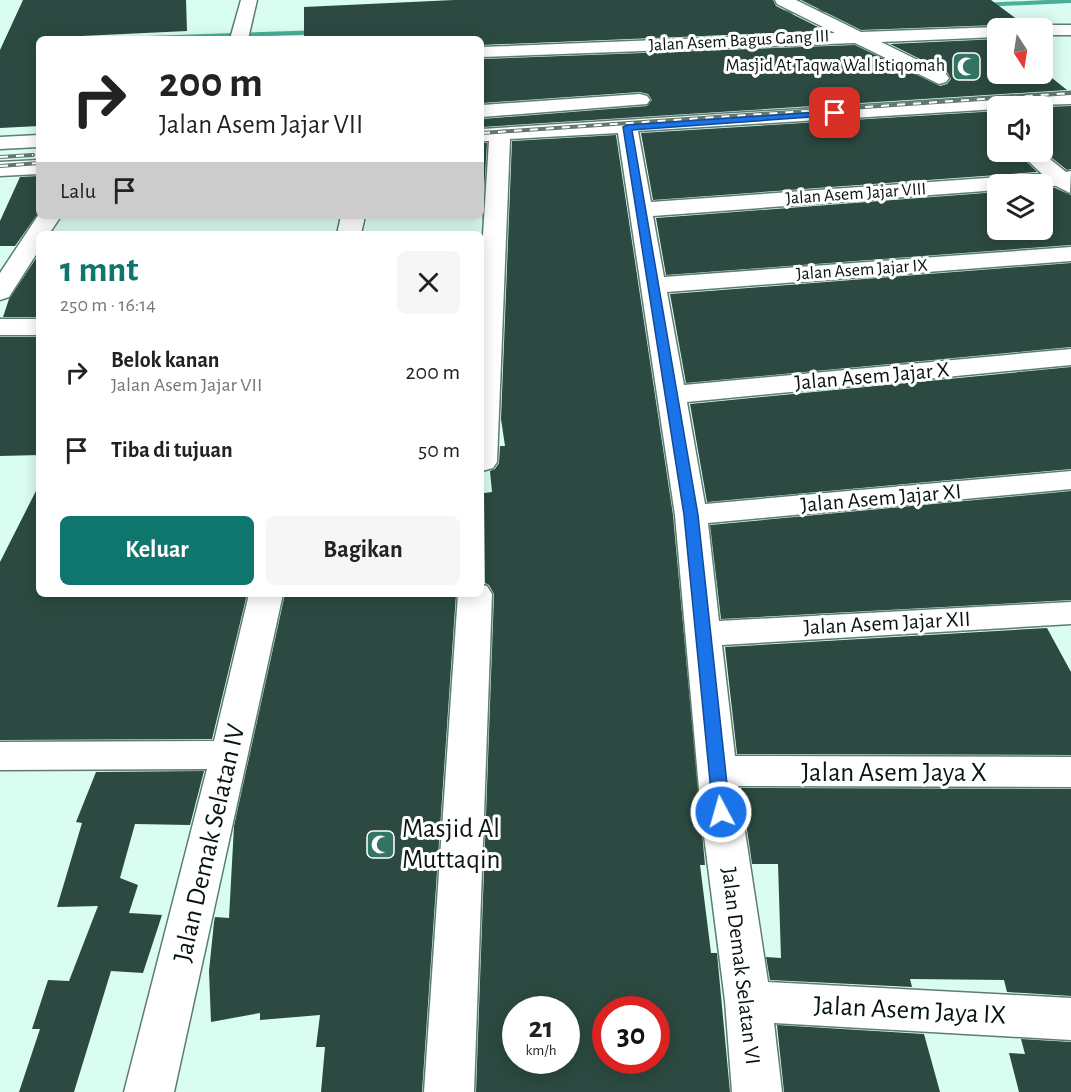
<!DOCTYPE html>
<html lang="id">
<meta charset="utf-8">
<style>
body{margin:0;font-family:"Alegreya Sans",sans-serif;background:#f6f6f6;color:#222;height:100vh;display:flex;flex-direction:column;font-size:22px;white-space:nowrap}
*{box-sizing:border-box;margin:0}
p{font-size:20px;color:#767676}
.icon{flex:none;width:33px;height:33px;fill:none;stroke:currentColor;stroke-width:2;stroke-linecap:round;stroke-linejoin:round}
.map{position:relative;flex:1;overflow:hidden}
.sheet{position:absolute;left:36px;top:231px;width:448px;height:366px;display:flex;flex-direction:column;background:#fff;border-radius:9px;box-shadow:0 3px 15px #0003}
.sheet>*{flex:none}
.top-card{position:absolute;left:36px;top:36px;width:448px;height:183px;border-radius:9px;box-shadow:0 3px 15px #0003;background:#fff;color:#222;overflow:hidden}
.needle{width:39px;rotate:168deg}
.fabs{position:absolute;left:987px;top:18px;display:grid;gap:12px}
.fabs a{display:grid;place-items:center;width:66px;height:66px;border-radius:9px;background:#fff;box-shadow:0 3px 15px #0003;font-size:30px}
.speed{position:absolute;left:502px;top:996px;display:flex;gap:12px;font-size:30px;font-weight:700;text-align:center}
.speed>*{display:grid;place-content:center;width:78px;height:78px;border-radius:50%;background:#fff;box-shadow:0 3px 15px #0003;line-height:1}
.speed small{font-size:15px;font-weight:400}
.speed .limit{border:9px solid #d22;background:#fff;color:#111}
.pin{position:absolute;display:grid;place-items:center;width:51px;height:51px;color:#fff;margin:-26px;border-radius:12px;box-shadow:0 3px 9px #0006}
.me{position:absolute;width:66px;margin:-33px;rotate:354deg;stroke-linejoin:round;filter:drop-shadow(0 0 4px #0008)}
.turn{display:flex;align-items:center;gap:21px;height:126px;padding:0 24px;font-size:27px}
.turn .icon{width:78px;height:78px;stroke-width:2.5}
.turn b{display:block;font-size:42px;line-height:51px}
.then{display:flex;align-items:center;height:57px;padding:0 24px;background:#0003;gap:12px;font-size:22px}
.round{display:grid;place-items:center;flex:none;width:63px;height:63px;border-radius:9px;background:#f6f6f6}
.headline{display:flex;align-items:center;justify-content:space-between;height:102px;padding:0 24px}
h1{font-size:36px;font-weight:600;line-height:45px;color:#0f766e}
.action{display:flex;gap:12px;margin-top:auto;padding:12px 24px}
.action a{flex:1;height:69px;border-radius:9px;background:#0f766e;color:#fff;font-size:24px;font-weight:600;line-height:69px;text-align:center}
.action a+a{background:#f6f6f6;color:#222}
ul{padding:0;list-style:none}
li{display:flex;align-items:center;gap:18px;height:78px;padding:0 24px}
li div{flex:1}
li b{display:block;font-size:22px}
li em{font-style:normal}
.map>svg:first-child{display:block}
</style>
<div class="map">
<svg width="1071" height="1092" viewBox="0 0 1071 1092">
<rect width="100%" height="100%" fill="#dafdf1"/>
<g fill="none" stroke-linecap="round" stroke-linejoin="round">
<g fill="#4aaf95" fill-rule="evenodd">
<polygon points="1047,0 1071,0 1071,3 980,7 977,5 980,3"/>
<polygon points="841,8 843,11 770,15 766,13 770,11"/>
<polygon points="323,30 326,30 326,34 182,39 113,39 117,37"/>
</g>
</g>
<g fill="#2c4a41" fill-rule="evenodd">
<polygon points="23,0 186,0 187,31 39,38 39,126 0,128 0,50"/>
<polygon points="454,0 773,0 776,6 826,31 482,45 482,39 304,39 304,7"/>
<polygon points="801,0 991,0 1029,28 1006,28 998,25 861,30"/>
<polygon points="998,39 998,74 1042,74 1042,70 1067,90 482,127 482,119 647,106 652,100 648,94 640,92 482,103 482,59 855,45 940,86 947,84 951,79 948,73 890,44"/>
<polygon points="1071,106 1071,169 1067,170 1042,150 1042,107"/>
<polygon points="998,111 998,152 1017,152 1037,172 653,200 641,133"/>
<path d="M616,135L673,515L705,865H700L711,953H717L730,1092H476L494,594L489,585L485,583L484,493L492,492L490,471L495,469L499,463L500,446H505L501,419L512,141ZM516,1010H567V1060H516ZM606,1010H657V1060H606Z"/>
<polygon points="482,143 487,143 482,223"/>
<polygon points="39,176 39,212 15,246 0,246 0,221 20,177"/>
<polygon points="1042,188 1055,188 1071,195 1071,245 666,275 656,218 998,192 998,230 1042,230"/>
<polygon points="39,254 39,317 3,317 9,299"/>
<polygon points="1071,263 1071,347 686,383 670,294"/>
<polygon points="0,337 39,337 39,455 0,456"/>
<polygon points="1071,367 1071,469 707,502 690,404"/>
<polygon points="39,485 39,594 247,594 212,739 0,740 0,562"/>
<polygon points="1071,491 1071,600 721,619 710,525"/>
<polygon points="285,594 456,594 422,1092 321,1092 325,1047 316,1047 320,1015 260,1020 260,1013 211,1022 209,971 214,922 215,917 229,918 234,826"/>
<polygon points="1047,628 1071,672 1071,755 737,754 725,647"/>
<polygon points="204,771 190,825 135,824 120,878 138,885 129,913 162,915 143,973 111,971 74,1092 19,1092 40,1029 32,1029 48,980 69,981 98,906 57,907 82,823 76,822 96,772"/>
<polygon points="741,788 1071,789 1071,996 1007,992 1004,980 910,979 912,987 770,980 766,957 781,958 778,864 752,864"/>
<polygon points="777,1025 924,1034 940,1092 784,1092"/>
<polygon points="1021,1039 1071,1042 1071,1092 1019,1092 1009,1053 1025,1054"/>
</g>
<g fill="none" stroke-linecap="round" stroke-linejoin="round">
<defs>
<g id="street">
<polygon points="241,0 257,0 248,39 230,39"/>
<polygon points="775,0 796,0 861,32 998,27 1004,28 998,28 998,37 881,42 946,74 949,78 946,82 939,84 855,43 482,57 482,47 835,33 777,4"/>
<polygon points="1042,25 1071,25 1071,35 1042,35 1042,28 1034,28"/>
<polygon points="1071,92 1071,104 998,106 998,109 638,131 651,202 1042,174 1019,152 1041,152 1066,172 1071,171 1070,193 1056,186 998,184 998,190 653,216 664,277 1071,247 1071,261 667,292 684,385 1071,349 1071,365 687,402 705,504 1071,471 1071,489 708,523 719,621 1071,602 1071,624 722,645 735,756 1071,757 1071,787 738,786 768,982 1071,998 1071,1040 774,1023 782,1092 732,1092 725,1001 701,812 675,515 618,133 510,139 497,462 493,468 482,471 482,250 489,141 482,141 482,129"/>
<polygon points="640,94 647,96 650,100 647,104 482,117 482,105"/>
<polygon points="39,135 39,147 0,149 0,137"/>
<polygon points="39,160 39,174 0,176 0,162"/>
<polygon points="39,214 39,216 61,216 49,234 39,234 39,250 9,297 0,300 0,273"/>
<polygon points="341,216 365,216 361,234 337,234"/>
<rect x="0" y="319" width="39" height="16"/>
<polygon points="482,585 487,586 492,594 474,1092 424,1092 458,594 482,594"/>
<polygon points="249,594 283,594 174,1092 124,1092 207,769 0,770 0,742 214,741"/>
</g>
</defs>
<use href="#street" stroke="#5d7c72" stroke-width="3"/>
<use href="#street" fill="#fff" fill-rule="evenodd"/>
<defs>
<g id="rail">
<polyline points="482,133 1071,93"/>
<polyline points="0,157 33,155"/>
<polyline points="0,166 39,163"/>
</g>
</defs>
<use href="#rail" stroke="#617770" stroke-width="4"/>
<use href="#rail" stroke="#fff" stroke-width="2" stroke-dasharray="8" stroke-linecap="butt"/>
</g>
<polygon fill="#1a73e8" stroke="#114b97" stroke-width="1.5" points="835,111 839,113 838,115 632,130 698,515 730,812 727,817 721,819 715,817 713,812 684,515 623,127 627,125"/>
<defs>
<symbol id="mosque-square" viewBox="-11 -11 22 22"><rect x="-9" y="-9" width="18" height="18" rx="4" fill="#347463" stroke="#fff"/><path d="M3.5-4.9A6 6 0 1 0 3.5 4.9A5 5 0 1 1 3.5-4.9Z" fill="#fff"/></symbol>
</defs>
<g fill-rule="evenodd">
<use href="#mosque-square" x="950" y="50" width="33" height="33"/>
<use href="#mosque-square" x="364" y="828" width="33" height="33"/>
</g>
<g text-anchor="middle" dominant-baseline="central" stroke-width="6" stroke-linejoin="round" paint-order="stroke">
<g font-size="18" fill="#081511" stroke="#fff">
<text transform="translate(739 41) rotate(-3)">Jalan Asem Bagus Gang III</text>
<text transform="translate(856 194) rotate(-4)">Jalan Asem Jajar VIII</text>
<text transform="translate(862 270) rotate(-4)">Jalan Asem Jajar IX</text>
</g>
<g font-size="18" fill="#081511" stroke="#fff" text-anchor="end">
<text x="945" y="66">Masjid At Taqwa Wal Istiqomah</text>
</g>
<g font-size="22" fill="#081511" stroke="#fff">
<text transform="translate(872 376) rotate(-5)">Jalan Asem Jajar X</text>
<text transform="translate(881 498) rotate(-5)">Jalan Asem Jajar XI</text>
<text transform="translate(887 623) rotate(-3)">Jalan Asem Jajar XII</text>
<text transform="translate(741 966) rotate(83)">Jalan Demak Selatan VI</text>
</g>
<g font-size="27" fill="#081511" stroke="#fff">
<text x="894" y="772">Jalan Asem Jaya X</text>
<text transform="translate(209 843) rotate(-77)">Jalan Demak Selatan IV</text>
<text transform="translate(910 1010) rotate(3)">Jalan Asem Jaya IX</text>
</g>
<g font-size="27" fill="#081511" stroke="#fff" text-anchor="start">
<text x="402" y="828">Masjid Al<tspan x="402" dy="31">Muttaqin</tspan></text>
</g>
</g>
</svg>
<div class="fabs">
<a><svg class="needle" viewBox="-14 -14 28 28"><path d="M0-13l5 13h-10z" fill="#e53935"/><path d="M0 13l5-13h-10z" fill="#767676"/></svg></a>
<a><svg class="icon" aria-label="sound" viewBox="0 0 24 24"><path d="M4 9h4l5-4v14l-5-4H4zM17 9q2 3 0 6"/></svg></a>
<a><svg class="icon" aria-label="layers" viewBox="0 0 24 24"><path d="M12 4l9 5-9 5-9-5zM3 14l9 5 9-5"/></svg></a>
</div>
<div class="speed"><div>21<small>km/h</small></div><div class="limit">30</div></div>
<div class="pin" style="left:835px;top:113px;background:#d93025"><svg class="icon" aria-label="arrive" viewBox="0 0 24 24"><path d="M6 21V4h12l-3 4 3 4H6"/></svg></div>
<svg class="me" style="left:721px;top:812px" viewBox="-20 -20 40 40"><circle r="17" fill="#1a73e8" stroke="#fff" stroke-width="3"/><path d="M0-11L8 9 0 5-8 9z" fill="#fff"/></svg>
<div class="top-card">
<div class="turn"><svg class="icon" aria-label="right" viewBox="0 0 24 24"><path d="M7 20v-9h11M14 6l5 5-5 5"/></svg><div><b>200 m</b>Jalan Asem Jajar VII</div></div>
<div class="then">Lalu<svg class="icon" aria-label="arrive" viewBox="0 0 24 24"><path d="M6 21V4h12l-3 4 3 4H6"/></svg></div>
</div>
<section class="sheet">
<div class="headline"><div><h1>1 mnt</h1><p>250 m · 16:14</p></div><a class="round"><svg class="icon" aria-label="close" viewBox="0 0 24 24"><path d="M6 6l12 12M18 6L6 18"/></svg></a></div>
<ul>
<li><svg class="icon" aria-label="right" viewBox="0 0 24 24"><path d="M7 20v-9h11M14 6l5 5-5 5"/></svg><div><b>Belok kanan</b><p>Jalan Asem Jajar VII</p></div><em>200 m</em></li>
<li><svg class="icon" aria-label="arrive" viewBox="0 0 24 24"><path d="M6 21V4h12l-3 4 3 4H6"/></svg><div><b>Tiba di tujuan</b></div><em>50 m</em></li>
</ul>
<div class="action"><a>Keluar</a><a>Bagikan</a></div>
</section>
</div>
